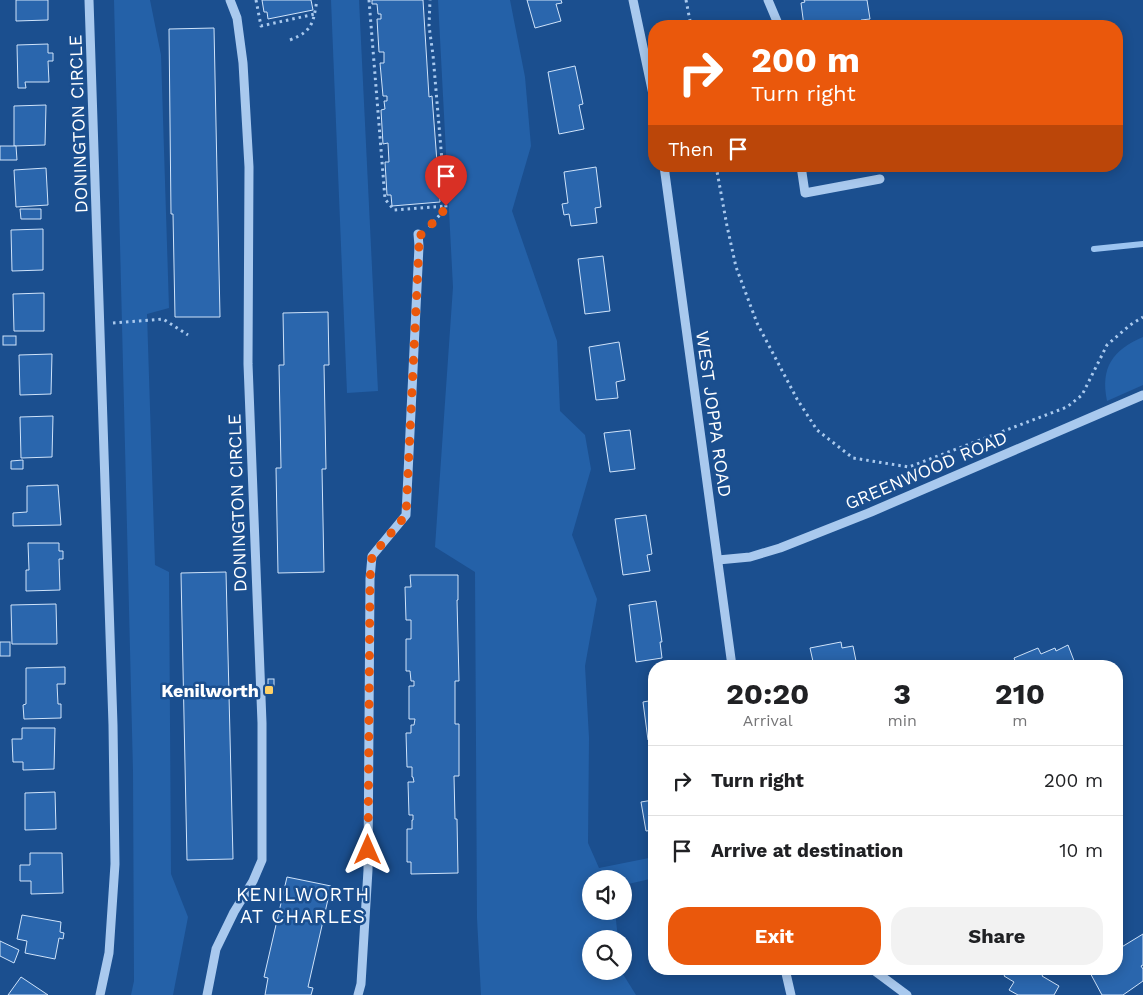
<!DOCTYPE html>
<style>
body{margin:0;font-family:"Work Sans",sans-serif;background:#f2f2f2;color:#202124;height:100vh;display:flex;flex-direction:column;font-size:19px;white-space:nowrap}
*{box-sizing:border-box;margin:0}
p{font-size:16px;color:#757577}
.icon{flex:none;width:28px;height:28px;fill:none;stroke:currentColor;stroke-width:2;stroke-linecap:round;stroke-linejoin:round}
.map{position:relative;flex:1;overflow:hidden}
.side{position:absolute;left:648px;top:660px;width:475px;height:315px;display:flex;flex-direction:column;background:#fff;border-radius:20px;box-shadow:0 2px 12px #0003}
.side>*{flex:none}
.hud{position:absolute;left:648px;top:20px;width:475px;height:152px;border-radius:20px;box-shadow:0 2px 12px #0003;background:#ea580c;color:#fff;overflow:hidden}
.controls{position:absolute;left:582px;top:870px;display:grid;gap:10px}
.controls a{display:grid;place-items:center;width:50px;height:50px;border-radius:50%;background:#fff;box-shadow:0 2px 12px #0003;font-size:25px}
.pin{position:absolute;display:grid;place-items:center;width:42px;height:42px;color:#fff;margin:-51px -21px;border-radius:50% 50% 50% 0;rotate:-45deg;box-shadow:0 0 5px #0007}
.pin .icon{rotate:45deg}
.me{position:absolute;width:55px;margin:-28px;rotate:0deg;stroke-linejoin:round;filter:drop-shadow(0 0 4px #0008)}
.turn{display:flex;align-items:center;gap:18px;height:105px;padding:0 20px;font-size:22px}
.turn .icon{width:65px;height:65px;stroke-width:2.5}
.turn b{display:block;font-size:35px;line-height:42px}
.then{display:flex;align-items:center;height:48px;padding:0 20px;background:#0003;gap:10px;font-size:19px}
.eta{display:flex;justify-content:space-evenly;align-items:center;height:85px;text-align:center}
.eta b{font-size:30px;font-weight:700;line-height:35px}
.action{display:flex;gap:10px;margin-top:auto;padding:10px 20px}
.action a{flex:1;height:58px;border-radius:20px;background:#ea580c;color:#fff;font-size:20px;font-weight:700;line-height:58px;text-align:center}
.action a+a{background:#f2f2f2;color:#202124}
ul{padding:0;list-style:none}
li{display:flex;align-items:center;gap:15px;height:70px;padding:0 20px;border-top:1px solid #e0e0e0}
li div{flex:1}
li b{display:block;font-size:19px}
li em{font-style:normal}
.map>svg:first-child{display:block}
</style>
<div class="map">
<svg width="1143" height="995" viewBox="0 0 1143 995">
<rect width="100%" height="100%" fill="#1b4f8f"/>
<g fill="#2461a8">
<polygon points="114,0 150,0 161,55 169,308 147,314 155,565 169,572 171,874 188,917 173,995 131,995 134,981 133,771"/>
<polygon points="331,0 359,0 378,391 347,393"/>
<polygon points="438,0 510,0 525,77 531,146 512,211 557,341 560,411 585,435 591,469 572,535 597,599 585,666 589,738 588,843 599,868 654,857 654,878 624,885 624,879 591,879 591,911 615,911 618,939 591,939 591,971 621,971 636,995 481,995 477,918 475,572 435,547 453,287"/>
<path d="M1143,337V385L1107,401C1100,367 1113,350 1143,337Z"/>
</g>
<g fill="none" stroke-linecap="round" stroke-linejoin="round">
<polyline stroke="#9cc4f0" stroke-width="6" points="1094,249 1143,244"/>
</g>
<g fill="#2a66ad" stroke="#cfe3fa">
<polygon points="16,0 48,0 48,20 16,21"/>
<polygon points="262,0 311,0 313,10 268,19 267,12 264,12"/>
<polygon points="372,0 423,0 429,97 432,96 440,202 392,206 391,195 387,195 385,162 389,162 388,143 383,144 381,110 385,109 384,101 387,101 387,96 383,96 380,63 384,63 384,52 379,52 377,19 381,19 381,14 378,14 377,4 372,4"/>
<polygon points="527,0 561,0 562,3 556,4 561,21 535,28"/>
<polygon points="804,0 867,0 870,19 861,20 862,26 804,26 801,3 805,2"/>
<polygon points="214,28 220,317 175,317 173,214 171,214 169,29"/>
<polygon points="48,44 48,53 53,53 53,61 48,61 49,82 25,82 26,88 18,88 17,45"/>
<polygon points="575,66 583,104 579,105 584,129 559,134 548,72"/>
<polygon points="46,105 45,145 14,146 14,106"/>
<polygon points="0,146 16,146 17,160 0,160"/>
<polygon points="596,167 601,207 595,208 597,223 571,226 569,214 564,215 562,204 568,203 564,172"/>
<polygon points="46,168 48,205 16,207 14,170"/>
<polygon points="20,209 41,209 41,219 21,219"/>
<polygon points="43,229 43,270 12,271 11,230"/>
<polygon points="603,256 610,311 585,314 578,259"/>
<polygon points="44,293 44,331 14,331 13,294"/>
<polygon points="328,312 329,365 324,365 326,469 322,469 324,572 278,573 276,468 281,468 279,365 284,365 283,313"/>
<rect x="3" y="336" width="13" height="9"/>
<polygon points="619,342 625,380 616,382 618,398 596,400 589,347"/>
<polygon points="52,354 51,394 20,395 19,355"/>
<polygon points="53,416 52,457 21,458 20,417"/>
<polygon points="630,430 635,469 610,472 604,433"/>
<polygon points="23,460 23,469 11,469 11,461"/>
<polygon points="58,485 61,525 13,526 13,513 27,512 27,486"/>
<polygon points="646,515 652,554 647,555 650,571 623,575 615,519"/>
<polygon points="28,543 59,543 59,551 63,551 63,559 59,559 60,590 26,591 26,570 29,570"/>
<polygon points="226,572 233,859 187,860 181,573"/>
<polygon points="410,575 458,575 458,600 457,600 459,681 455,681 455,724 459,724 459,776 454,776 455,819 457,819 458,873 411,874 411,862 407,862 407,829 412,829 412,820 413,820 413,815 409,815 408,782 414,782 413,777 412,777 412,767 407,767 406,733 411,733 411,725 414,725 415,719 409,719 409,686 414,686 414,681 411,681 410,671 406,671 406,639 411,639 411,620 406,620 405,587 411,587"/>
<polygon points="656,601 662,642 660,642 662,658 636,662 629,605"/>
<polygon points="56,604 57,644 12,644 11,605"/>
<rect x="0" y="642" width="10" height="14"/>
<polygon points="841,642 842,648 853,646 857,666 814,666 810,648"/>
<polygon points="1068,645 1076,666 1017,666 1014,658 1038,648 1041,654 1055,648 1056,651"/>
<polygon points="65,667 65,684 57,684 58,704 61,704 61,718 24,719 23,705 26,704 26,668"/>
<rect x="268" y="679" width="6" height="13"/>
<polygon points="654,700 654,740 648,740 643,702"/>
<polygon points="22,728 55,728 54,769 23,770 23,762 13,762 12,739 22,739"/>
<polygon points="651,789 654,789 654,830 646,831 641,802 653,800"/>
<polygon points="55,792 56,829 25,830 25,793"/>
<polygon points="30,853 62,853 63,893 31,894 31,881 20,881 20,865 30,865"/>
<polygon points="287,877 331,886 308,987 313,988 311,995 265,995 268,978 264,977"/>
<polygon points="22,915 61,922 60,932 64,933 63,939 59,938 55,959 25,953 27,941 17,939"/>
<polygon points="1143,934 1143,965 1141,966 1143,969 1143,981 1123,995 1102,995 1088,969 1116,969 1116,942 1120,948"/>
<polygon points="0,941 19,950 14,963 0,956"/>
<polygon points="1008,969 1029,969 1032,971 1033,969 1046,969 1042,976 1059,986 1054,995 1018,995 1009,990 1014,982 1004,976"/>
<polygon points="21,977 48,995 8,995"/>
</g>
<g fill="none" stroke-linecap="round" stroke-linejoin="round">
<g stroke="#a9c9ee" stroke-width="3" stroke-dasharray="2.5 4" stroke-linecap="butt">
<polyline points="256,0 261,26 315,14"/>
<polyline points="369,0 385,199 394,210 446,206"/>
<polyline points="686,0 691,26"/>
<path d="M290,40C313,31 313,23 317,0"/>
<polyline points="716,166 727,226 736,267 757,323 797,399 817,430 853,458 909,467 1067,407 1082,395 1107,345 1130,325 1143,317"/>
<polyline points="429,227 446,208 433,55 429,26 430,0"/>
<polyline points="113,323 163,319 188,335"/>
</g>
<g stroke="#a9c9ee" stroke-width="9">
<polyline points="89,0 113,725 115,864 109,953 100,995"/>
<polyline points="633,0 654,99"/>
<polyline points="768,0 779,26"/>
<polyline points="664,166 732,666"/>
<polyline points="801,166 805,193 880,179"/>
<polyline points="718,560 750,557 780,548 871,512 1143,395"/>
<polyline points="785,969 791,995"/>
<polyline points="872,969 907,995"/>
<polyline points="207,995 216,949 234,912 253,881 262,860 262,723 248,364 249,167 243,63 237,18 230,0"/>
<polyline points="358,995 361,984 368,870 370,579 372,556 406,515 419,246 418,234"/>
</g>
</g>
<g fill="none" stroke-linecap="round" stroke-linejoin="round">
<polyline stroke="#ea580c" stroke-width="9" stroke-dasharray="0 16.2" points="368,850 370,579 372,556 406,515 419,246 418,234 422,235 446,208 446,206"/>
</g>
<rect fill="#ffd166" stroke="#1b4f8f" stroke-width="2" x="264" y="685" width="10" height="10" rx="2.5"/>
<g text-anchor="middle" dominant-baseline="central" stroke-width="5" stroke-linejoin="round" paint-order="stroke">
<g font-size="18" fill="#fff" stroke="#1b4f8f">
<text transform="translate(78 124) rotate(-92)">DONINGTON CIRCLE</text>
<text transform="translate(714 414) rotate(82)">WEST JOPPA ROAD</text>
<text transform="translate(926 470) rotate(-23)">GREENWOOD ROAD</text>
<text transform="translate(237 503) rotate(-92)">DONINGTON CIRCLE</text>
</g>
<g font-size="18" font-weight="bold" fill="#fff" stroke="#1b4f8f" text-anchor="end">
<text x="259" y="690">Kenilworth</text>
</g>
<g font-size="19" letter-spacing="1" fill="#fff" stroke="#1b4f8f">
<text x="303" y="894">KENILWORTH<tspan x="303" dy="22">AT CHARLES</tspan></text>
</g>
</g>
</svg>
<div class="controls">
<a><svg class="icon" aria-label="sound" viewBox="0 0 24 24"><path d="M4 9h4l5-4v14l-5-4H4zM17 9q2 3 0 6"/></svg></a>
<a><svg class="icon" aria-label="search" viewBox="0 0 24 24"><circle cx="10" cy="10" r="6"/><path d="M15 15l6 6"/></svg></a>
</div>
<div class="pin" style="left:446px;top:206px;background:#d93025"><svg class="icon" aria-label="arrive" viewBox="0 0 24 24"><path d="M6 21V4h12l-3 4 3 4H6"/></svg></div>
<svg class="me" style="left:368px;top:850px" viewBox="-20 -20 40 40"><path d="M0-17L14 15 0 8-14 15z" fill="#ea580c" stroke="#fff" stroke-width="4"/></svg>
<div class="hud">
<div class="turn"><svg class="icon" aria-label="right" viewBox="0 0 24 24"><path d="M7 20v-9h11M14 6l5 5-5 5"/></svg><div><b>200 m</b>Turn right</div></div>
<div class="then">Then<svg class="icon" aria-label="arrive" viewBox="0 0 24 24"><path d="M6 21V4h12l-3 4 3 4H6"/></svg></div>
</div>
<section class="side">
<div class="eta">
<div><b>20:20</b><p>Arrival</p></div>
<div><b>3</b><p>min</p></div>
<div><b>210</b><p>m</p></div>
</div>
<ul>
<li><svg class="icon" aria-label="right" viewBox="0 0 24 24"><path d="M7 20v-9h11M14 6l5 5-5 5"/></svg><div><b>Turn right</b></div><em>200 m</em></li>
<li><svg class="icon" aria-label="arrive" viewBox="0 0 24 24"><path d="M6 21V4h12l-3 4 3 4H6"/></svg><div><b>Arrive at destination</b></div><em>10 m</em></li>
</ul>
<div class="action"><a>Exit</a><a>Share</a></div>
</section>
</div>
